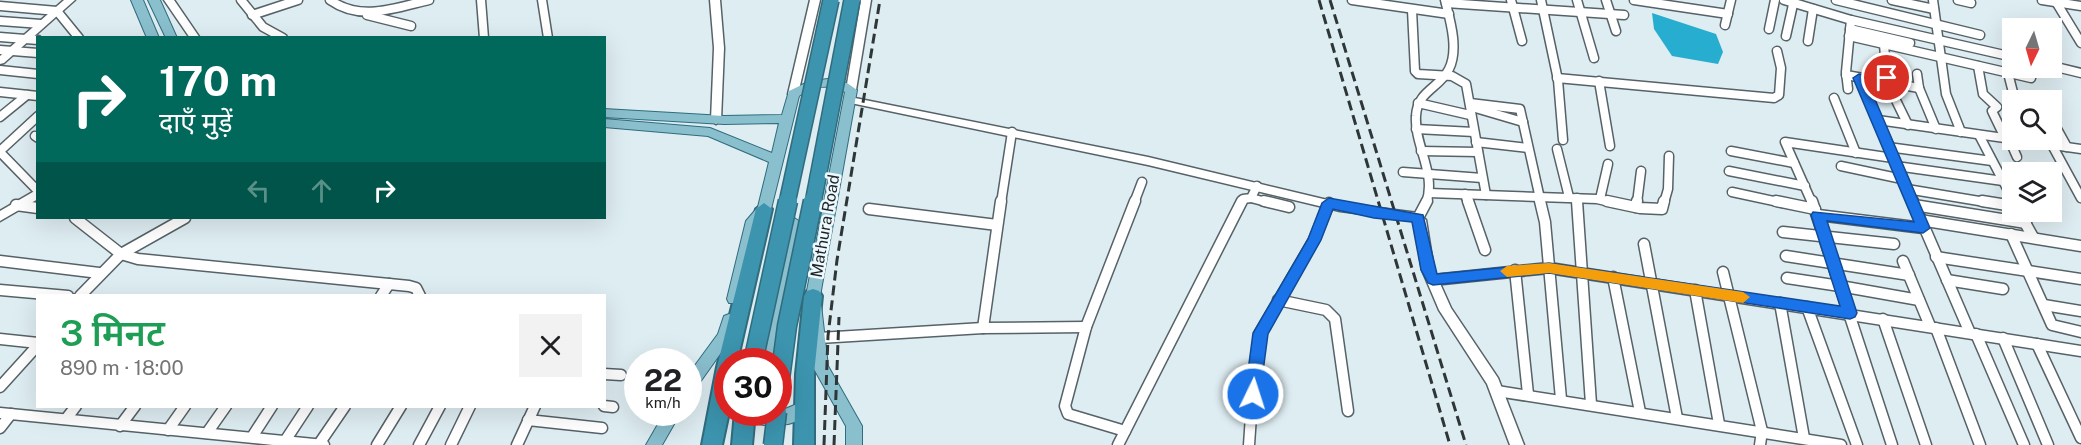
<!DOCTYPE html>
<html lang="hi">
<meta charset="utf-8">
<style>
body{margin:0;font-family:"Public Sans","Noto Sans Devanagari",sans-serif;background:#f2f2f2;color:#202124;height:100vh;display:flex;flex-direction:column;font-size:22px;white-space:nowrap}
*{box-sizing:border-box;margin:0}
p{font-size:20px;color:#757577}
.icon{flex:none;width:33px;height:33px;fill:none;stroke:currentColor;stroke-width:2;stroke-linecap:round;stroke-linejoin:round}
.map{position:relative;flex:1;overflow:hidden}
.drawer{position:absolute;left:36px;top:294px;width:570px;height:114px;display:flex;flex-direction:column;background:#fff;border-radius:0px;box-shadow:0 6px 24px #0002}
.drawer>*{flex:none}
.banner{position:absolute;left:36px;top:36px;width:570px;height:183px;border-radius:0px;box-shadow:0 6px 24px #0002;background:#00695c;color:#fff;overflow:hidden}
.needle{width:39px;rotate:185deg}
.controls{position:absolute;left:2002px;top:18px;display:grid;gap:12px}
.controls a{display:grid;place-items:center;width:60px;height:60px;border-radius:0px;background:#fff;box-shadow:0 6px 24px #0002;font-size:30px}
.speed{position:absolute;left:624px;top:348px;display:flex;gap:12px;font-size:30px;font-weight:700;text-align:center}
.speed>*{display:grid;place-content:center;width:78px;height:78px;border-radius:50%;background:#fff;box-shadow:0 6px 24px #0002;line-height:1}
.speed small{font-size:15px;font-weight:400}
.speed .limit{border:9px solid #d22;background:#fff;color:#111}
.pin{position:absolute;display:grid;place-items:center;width:51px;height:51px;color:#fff;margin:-26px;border:3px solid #fff;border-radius:50%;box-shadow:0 2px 6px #0007}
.me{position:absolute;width:66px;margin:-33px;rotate:4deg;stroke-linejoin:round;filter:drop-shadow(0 0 4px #0008)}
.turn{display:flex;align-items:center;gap:21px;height:126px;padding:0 24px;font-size:27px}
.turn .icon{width:78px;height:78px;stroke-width:2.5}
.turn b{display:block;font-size:42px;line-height:51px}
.lanes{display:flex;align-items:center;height:57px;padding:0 24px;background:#0003;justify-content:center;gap:30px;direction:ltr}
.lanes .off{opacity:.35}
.round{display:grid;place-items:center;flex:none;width:63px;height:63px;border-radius:0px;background:#f2f2f2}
.overview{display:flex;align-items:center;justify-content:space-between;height:102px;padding:0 24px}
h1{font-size:36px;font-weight:600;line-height:45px;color:#1e9e55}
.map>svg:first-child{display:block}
</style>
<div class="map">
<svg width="2081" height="445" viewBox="0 0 2081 445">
<rect width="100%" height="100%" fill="#deedf2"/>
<polygon fill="#27add0" points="1652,13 1716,34 1723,52 1718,64 1672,56 1654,29"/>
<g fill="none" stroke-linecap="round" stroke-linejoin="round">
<defs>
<g id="street-far1">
<polyline points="241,0 263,27 283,38"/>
<path d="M330,0C361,22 395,8 429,0"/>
<polyline points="481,0 484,38"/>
<polyline points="542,0 548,38"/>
<polyline points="1352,0 1449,14"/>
<polyline points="1511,0 1522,41"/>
<polyline points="1541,0 1558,80 1563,140"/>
<polyline points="1577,0 1594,58"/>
<polyline points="1606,0 1616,31"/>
<polyline points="1634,0 1728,14"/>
<polyline points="1784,0 1851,20 2013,57"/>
<polyline points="1836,0 1980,35"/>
<polyline points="1892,0 1934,9"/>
<polyline points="1933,0 1946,94 1961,132"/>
<polyline points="1958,0 1971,3"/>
<polyline points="2042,0 2081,6"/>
<polyline points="2056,2 2081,43"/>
<polyline points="1446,3 1624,15"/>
<polyline points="0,6 57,11 79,38"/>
<polyline points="1412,10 1415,71 1418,74 1452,76 1466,84 1486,195"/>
<polyline points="252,15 298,0"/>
<polyline points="367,15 411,26"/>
<polyline points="0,21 41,24"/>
<polyline points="1725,25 1731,0"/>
<polyline points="1769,29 1775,0"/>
<polyline points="1850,29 1910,43"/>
<polyline points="1786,36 1794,0"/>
<polyline points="1849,36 2031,78"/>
<polyline points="0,37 38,40"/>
<polyline points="1808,41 1813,9"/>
<polyline points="1884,44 1887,82 1908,125"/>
<polyline points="0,50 38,53"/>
<polyline points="1978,66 1983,94 1997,107 1992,111 2005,138"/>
<polyline points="2052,66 2081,73"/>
<polyline points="0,70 38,74"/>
<polyline points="2008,73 2015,100"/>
<polyline points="1917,74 1919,88 1936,129"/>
<polyline points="1846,75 1919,88"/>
<polyline points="1557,78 1774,98 1779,95 1781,68 1777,51"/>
<polyline points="1859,78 1878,120"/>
<polyline points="1599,81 1610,146"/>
<polyline points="1848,89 1846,72 1851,20"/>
<polyline points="0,92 38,96"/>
<polyline points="1834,98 1856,153"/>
<polyline points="1418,103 1470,115"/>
<polyline points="1470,103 1520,109 1541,203"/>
<polyline points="1472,107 1523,122"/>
<polyline points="0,117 27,95"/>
<polyline points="2052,120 2067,147"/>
<polyline points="1416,129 1474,132"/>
<polyline points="1979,135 2013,200"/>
<polyline points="35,136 38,138"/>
<polyline points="2009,139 2017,157"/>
<polyline points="1476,142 1528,148"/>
<polyline points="2052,145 2081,198"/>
<polyline points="1888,147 1992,161"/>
<polyline points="1557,149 1569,197"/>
<polyline points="0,151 38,116"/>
<polyline points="1421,151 1478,152"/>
<polyline points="1731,151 1794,163"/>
<polyline points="0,152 38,191"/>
<polyline points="1841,166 1902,179"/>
<polyline points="1896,166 2003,181"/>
<polyline points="1729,171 1805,186"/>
<polyline points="1403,172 1482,178"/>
<polyline points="1907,189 1991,203"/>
<polyline points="1732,192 1783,203"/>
<polyline points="1429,193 1597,199 1614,203"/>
<polyline points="1465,194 1468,203"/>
<polyline points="1251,198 1270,203"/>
<polyline points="1577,198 1577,203"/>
<polyline points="1600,199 1608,164"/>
<polyline points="1001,203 1012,132"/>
<polyline points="1134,203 1142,182"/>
<polyline points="1241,203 1243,199 1251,198 1257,186"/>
<path d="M1426,203C1437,174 1414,145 1416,116C1417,91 1440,88 1449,69C1459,49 1450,20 1445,0"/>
<polyline points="1637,203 1641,171"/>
<polyline points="1664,203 1668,189 1669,156"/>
<polyline points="1812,203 1785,142 1893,158"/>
<polyline points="1914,203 1878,120 2081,149"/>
</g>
<g id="street">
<polyline points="1264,201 1289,207"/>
<polyline points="1468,201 1485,250"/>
<polyline points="1540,201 1545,222 1561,399"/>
<polyline points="1577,201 1591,404"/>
<polyline points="1607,201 1640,208 1662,209 1664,201"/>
<polyline points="1776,201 1815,209"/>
<polyline points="1913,201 1970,333"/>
<polyline points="1982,201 2013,206"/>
<polyline points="16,205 38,208"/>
<polyline points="1914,205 2026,223"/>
<polyline points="1636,207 1637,201"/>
<polyline points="869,209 997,225"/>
<polyline points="2019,212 2033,237"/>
<polyline points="1818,215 1923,228"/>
<polyline points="75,218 121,254 138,259 409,286 416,288 420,296"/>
<polyline points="1418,218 1427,201"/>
<polyline points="1920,220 2081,246"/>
<polyline points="1783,232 1894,244"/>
<polyline points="2011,234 2052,325 2081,332"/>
<polyline points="1644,244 1677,418"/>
<polyline points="1786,256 1909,275"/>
<polyline points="1936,257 2081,279"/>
<polyline points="0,261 99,273"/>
<polyline points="1903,261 1930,326"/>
<polyline points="1515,270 1528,394"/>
<polyline points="1723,272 1762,431 1760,445"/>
<polyline points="1613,277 1640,412"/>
<polyline points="1787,278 1840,286 1812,201"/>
<polyline points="1433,280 1549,268 2081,351"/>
<polyline points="1947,280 2003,289"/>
<polyline points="0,290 68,296"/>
<polyline points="1695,290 1719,424"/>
<polyline points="80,296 121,254 185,218"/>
<polyline points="381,296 389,284"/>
<polyline points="1278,300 1326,310 1335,319 1348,411"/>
<polyline points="1780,303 1804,438"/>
<polyline points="2044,305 2081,311"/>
<polyline points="1807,307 1857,445"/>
<polyline points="1883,319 1926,445"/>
<polyline points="983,328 1001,201"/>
<polyline points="1936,328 1980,445"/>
<polyline points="1976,334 2024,445"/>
<polyline points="819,338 983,328 1086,327"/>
<polyline points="2003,338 2048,445"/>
<polyline points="0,339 38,343"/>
<polyline points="2037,344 2081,438"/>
<polyline points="604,374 621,375"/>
<polyline points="0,387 38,345"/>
<polyline points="1497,391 1841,445"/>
<polyline points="604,406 613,407"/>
<polyline points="0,413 324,445"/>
<polyline points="66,419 76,406"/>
<polyline points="528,420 602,428"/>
<polyline points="120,426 135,406"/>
<polyline points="0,428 11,414"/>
<polyline points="168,430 185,406"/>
<polyline points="1125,431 1068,414 1065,406 1086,327 1135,201"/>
<polyline points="207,433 226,406"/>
<polyline points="252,437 272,406"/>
<polyline points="285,441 308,406"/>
<polyline points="319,444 345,406"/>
<polyline points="377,445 401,406"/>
<polyline points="419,445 440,406"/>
<polyline points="451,445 470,406"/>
<polyline points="517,445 535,406"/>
<polyline points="1118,445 1242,201"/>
<polyline points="1249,445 1254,372 1260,333 1314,240 1329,203"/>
<polyline points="1892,445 1840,286 1919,300"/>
</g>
<g id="secondary">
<polygon points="64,0 75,0 4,63 0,64 0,56"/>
<polygon points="164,0 174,0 200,38 190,38"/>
<polygon points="710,0 720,0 724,48 721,120 716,124 711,120 714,48"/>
<polygon points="810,0 820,0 798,94 793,97 788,94"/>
<polygon points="861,0 871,0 856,90 851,93 846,90"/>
<polygon points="850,97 1148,157 1340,203 1418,213 1426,220 1434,270 1451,308 1498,378 1524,445 1510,445 1487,384 1439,310 1422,270 1414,222 1411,220 1340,211 1148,165 846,102 845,100 846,98"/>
<polygon points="38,189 38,199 0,221 0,211"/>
</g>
<g id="primary">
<polygon points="131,0 143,0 159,38 147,38"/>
<polygon points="148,0 160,0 177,38 166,38"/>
<path d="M828,79L847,83L857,90L820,296L828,366L862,426V445H846V426L813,367L806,296L845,92C828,83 814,86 799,96L771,209L759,223L741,299L739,303H729L727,299L746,221L758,207L769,162L708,136L604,127V119L710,128L772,153L779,123L724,124L604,117V109L724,116L782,115L789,91L810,81Z"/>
<polygon points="793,217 800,222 795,267 774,362 759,362 781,267 786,222"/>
<polygon points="729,314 734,316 736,320 730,340 693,392 688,394 688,375 718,334 724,316"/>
<path d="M804,401L810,402L812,407C802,428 769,428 750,422L747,412H778Z"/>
<polygon points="665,412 681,412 662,445 646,445"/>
</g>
<g id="highway">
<polygon points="764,203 772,209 737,362 728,362 729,412 722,445 702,445 717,367 756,209"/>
<polygon points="813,289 819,291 822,296 814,374 814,445 794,445 796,374 804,296 807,291"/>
<polygon points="735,412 755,412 752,445 732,445"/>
</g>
</defs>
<use href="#street-far1" stroke="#566267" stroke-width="11"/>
<use href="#street" stroke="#566267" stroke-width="13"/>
<use href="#secondary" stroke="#566267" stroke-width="3"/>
<use href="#primary" stroke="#306c7d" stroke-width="2"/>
<use href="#highway" stroke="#306c7d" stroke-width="4"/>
<use href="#street-far1" stroke="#fff" stroke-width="8"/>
<use href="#street" stroke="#fff" stroke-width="10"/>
<use href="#secondary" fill="#fff" fill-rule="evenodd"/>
<use href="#primary" fill="#8abfce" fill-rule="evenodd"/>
<use href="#highway" fill="#3c94ae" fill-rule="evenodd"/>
<g stroke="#2f3638" stroke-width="3" stroke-dasharray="10 5" stroke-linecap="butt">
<polyline points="1319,0 1450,445"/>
<polyline points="1330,0 1466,445"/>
<polyline points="824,445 828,336 837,260 880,0"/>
<polyline points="834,445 839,317"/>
</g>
<defs>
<g id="highway-bridge-far1">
<polyline points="787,203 831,0"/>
<polyline points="813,203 852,0"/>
</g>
<g id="highway-bridge">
<polyline points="753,362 788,201"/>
<polyline points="778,394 787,326 813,201"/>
<polyline points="773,445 777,412"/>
</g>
</defs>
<use href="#highway-bridge-far1" stroke="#306c7d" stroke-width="18" stroke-linecap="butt"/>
<use href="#highway-bridge" stroke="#306c7d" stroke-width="21" stroke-linecap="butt"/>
<use href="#highway-bridge-far1" stroke="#3c94ae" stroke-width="15"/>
<use href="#highway-bridge" stroke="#3c94ae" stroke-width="18"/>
</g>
<polygon fill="#1a73e8" stroke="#114b97" stroke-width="1.5" points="1859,74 1881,78 1887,74 1893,78 1893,82 1887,86 1868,83 1930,228 1923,233 1827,221 1857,313 1855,317 1850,319 1549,273 1433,285 1428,283 1421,270 1412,222 1374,218 1333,209 1321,240 1268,334 1260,394 1253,400 1247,398 1245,394 1253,333 1308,239 1322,203 1329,198 1423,215 1437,274 1549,263 1840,306 1811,215 1813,212 1914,222 1853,78"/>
<polygon fill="#f59e0b" points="1549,263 1743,292 1750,297 1743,303 1549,273 1507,277 1500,271 1507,266"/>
<g text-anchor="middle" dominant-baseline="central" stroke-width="5" stroke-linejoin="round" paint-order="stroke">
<g font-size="16" fill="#1b2123" stroke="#edf9fe">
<text transform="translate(825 226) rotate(-80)">Mathura Road</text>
</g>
</g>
</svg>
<div class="controls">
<a><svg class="needle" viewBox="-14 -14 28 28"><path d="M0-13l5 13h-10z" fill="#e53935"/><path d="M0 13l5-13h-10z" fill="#757577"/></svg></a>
<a><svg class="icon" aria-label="search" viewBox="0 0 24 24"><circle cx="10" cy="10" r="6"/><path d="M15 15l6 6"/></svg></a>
<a><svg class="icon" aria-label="layers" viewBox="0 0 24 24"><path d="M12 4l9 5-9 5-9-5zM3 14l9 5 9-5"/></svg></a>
</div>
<div class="speed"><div>22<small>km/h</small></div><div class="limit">30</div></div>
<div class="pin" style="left:1887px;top:78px;background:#d93025"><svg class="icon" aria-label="arrive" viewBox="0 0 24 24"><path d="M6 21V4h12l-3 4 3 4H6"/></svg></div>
<svg class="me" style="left:1253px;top:394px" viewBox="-20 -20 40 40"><circle r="17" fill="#1a73e8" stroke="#fff" stroke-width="3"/><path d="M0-11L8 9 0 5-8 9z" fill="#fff"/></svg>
<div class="banner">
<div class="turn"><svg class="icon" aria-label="right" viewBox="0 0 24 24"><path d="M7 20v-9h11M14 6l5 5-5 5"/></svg><div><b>170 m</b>दाएँ मुड़ें</div></div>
<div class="lanes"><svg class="icon off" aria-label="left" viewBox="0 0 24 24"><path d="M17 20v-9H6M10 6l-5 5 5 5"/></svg><svg class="icon off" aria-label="ahead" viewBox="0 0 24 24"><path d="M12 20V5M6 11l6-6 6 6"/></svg><svg class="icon" aria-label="right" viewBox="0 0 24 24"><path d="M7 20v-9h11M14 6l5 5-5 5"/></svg></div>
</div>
<section class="drawer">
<div class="overview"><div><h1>3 मिनट</h1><p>890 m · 18:00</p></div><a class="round"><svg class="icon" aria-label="close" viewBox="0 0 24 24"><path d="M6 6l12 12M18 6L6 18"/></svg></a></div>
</section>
</div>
